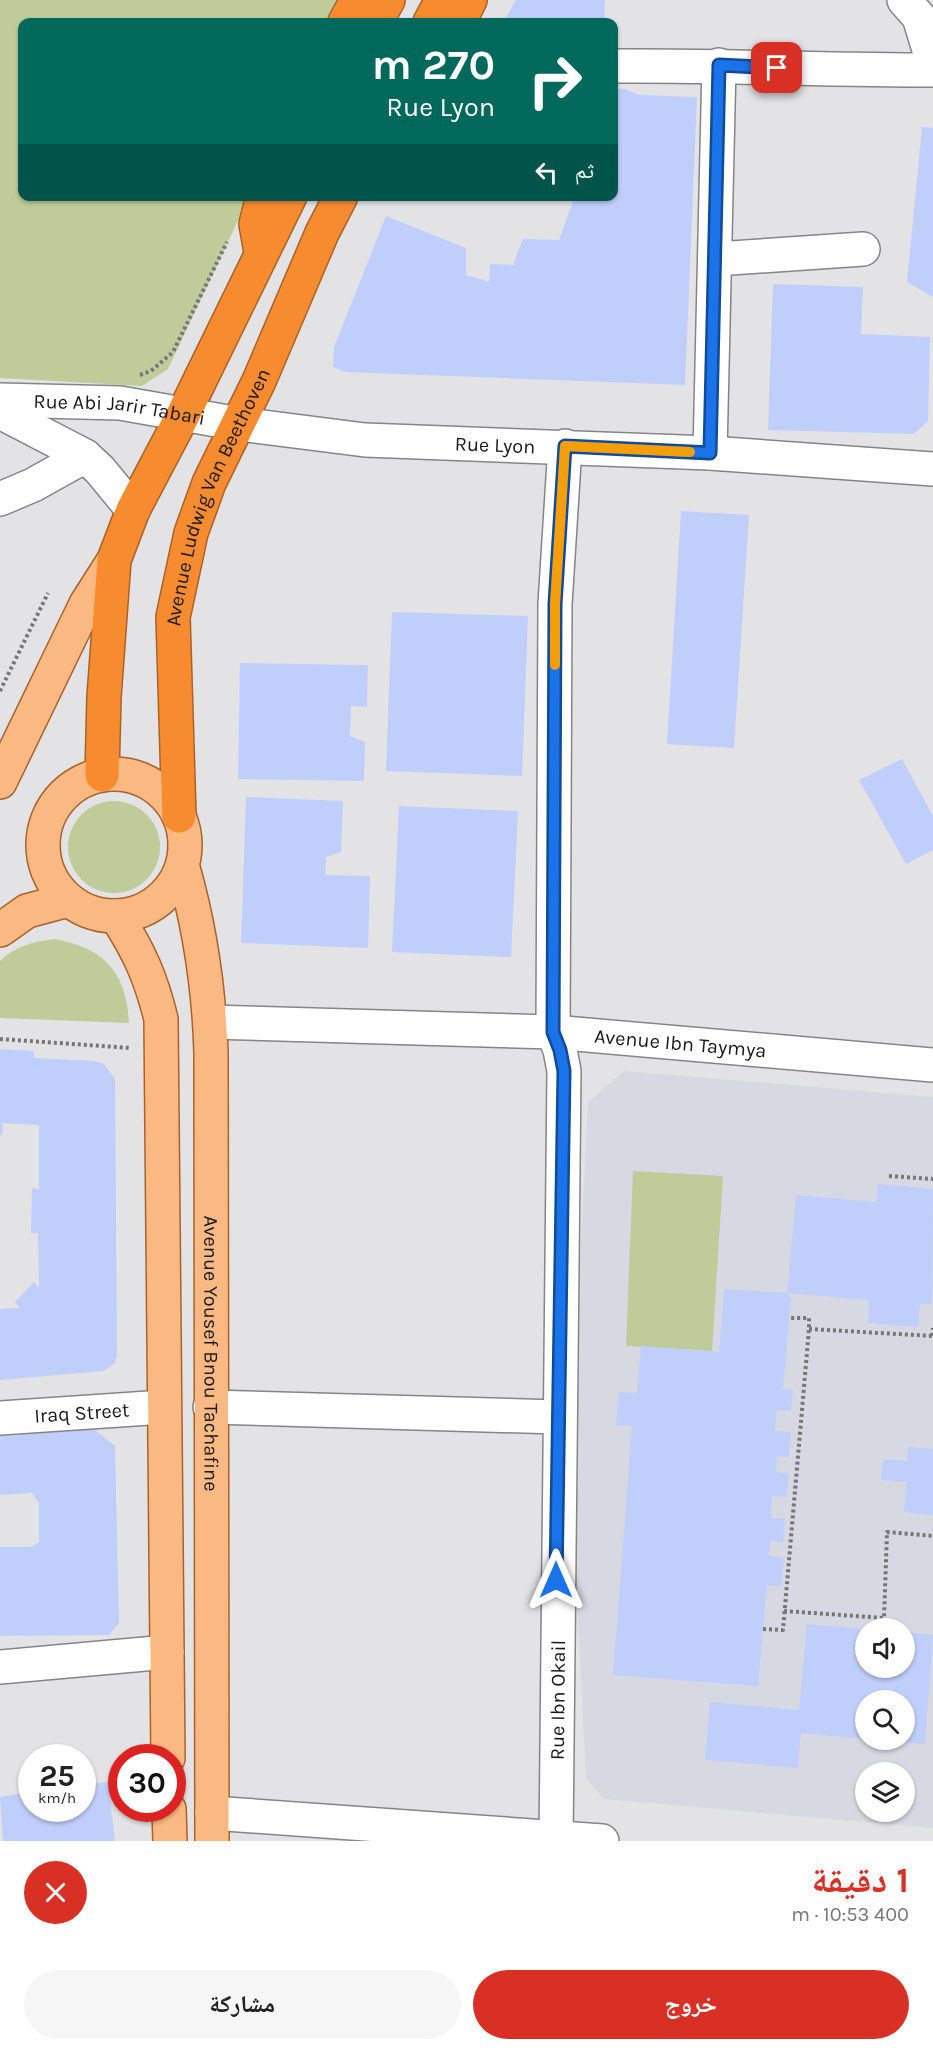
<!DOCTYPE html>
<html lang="ar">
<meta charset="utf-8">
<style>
body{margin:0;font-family:Karla,"Noto Naskh Arabic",sans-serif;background:#f6f6f6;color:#222;direction:rtl;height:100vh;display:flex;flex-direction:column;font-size:22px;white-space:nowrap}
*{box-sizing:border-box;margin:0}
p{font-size:20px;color:#767676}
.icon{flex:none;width:33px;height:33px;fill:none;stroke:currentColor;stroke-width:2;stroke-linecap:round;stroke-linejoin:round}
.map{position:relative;height:1841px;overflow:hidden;direction:ltr}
.details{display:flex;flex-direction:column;background:#fff;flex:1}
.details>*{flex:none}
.hud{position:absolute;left:18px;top:18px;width:600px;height:183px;border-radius:12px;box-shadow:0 2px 4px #0004;direction:rtl;background:#00695c;color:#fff;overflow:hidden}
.fabs{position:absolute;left:855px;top:1618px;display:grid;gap:12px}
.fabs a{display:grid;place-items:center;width:60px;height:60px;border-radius:50%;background:#fff;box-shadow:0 2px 4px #0004;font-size:30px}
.speed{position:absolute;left:18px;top:1744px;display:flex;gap:12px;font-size:30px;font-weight:700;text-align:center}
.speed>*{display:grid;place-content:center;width:78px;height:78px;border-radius:50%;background:#fff;box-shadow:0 2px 4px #0004;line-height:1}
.speed small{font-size:15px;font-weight:400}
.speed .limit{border:9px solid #d22;background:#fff;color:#111}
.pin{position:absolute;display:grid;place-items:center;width:51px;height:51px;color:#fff;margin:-26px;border-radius:12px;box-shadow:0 3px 9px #0006}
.me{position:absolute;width:66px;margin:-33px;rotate:0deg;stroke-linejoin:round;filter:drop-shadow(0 0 4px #0008)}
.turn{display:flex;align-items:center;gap:21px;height:126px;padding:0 24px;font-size:27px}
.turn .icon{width:78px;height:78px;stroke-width:2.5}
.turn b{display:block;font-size:42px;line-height:51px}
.then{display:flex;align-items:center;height:57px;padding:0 24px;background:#0003;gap:12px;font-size:22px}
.round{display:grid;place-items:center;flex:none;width:63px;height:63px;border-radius:32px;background:#f6f6f6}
.overview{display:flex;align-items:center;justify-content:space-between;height:102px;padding:0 24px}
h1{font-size:36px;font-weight:700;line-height:45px;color:#d93025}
.cta{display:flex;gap:12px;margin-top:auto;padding:12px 24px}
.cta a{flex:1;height:69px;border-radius:36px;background:#d93025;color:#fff;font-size:24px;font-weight:700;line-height:69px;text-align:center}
.cta a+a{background:#f6f6f6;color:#222}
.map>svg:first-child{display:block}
</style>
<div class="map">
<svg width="933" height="1841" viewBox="0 0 933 1841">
<rect width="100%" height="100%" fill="#e3e3e5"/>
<path fill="#d6d9e2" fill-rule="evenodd" d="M624,1071L933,1097V1828L604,1799L586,1778L570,1469L588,1102ZM866,1629H904V1668H866ZM866,1701H904V1740H866ZM866,1773H904V1812H866Z"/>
<g fill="#bfcc9a">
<polygon points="0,0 345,0 334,22 22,22 22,196 249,197 168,369 142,386 0,378"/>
<circle cx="114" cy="847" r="46"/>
<path d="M54,939C105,948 126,972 129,1023L0,1018V961C15,946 33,942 54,939Z"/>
<polygon points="633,1171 723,1176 712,1351 626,1346"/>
</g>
<g fill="#c0cefb">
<polygon points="516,0 605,0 604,22 504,22"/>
<polygon points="614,89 625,89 639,95 697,97 685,385 345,372 333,367 334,347 386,216 466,248 466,275 489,282 490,264 513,265 523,239 559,240 575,196 614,196"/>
<polygon points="922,127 933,128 933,297 907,282"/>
<polygon points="773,284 863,287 861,334 930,337 928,421 914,434 768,430"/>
<polygon points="681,511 749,515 734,748 667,744"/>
<polygon points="392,612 528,616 522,776 386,771"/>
<polygon points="240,663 368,665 367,707 351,706 350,736 365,742 364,781 238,779"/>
<polygon points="902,759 933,816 933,850 906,864 859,780"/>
<polygon points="246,797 343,801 341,852 326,857 325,875 370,876 368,948 241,943"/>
<polygon points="399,806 518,811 511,957 392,952"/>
<polygon points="0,1049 34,1051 34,1058 95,1061 104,1064 115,1079 117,1355 115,1363 104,1371 0,1380 0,1309 20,1308 15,1302 34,1282 39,1288 38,1233 31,1233 32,1188 39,1189 39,1125 3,1123 2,1135 0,1135"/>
<polygon points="878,1184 933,1189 932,1304 920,1304 918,1327 868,1323 869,1300 787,1293 796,1195 876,1202"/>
<polygon points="724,1289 787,1293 791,1298 783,1389 793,1390 791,1411 777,1410 775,1431 791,1432 789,1457 777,1456 776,1472 789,1474 787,1497 772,1496 771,1518 785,1519 783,1542 770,1541 769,1556 784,1558 781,1586 767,1585 758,1686 613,1675 632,1426 616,1425 619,1392 637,1393 641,1346 719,1352"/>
<polygon points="89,1425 115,1446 119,1623 109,1635 0,1636 0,1547 31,1547 39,1542 39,1503 32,1493 0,1495 0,1433"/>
<polygon points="908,1447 933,1449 933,1515 904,1512 907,1482 881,1480 883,1459 907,1461"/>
<polygon points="807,1624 866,1629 866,1668 904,1668 904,1632 933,1635 925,1744 897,1742 904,1740 904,1701 866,1701 866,1739 801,1733 798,1768 705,1760 710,1702 799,1710"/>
<polygon points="108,1782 115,1841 3,1841 0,1797 32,1792 32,1809 82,1809 82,1785"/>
</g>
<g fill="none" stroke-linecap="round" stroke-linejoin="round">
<defs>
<g id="minor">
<polyline points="904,0 919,17 933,63"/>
<path d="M614,66C720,65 826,70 933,70"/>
<polyline points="716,259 863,249"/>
<path id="s1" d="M0,400L120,403L239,424L365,440L710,453L933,469"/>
<polyline points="0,412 85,456 100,470 133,510"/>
<polyline points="710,453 719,65"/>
<polyline points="0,499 33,485 85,456"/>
<path id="s2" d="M210,1022L553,1032L933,1065"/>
<polyline points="210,1407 558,1417"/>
<path id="s3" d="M0,1418L164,1407"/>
<polyline points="0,1667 167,1652"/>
<polyline points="212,1813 602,1841"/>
<path id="s4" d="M556,1841L564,1071L560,1050L553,1032L555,604L565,446"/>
</g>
<g id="major">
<circle cx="114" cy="845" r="71"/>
<polyline points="0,782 86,604 114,560"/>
<path id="s5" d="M183,868C200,928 209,989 211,1052L212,1841"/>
<path d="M116,916C139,951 151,978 161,1019L168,1758"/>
<polyline points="0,930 27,911 68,900"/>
<polyline points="169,1809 170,1841"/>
</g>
<g id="highway">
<polyline points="345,22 357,0"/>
<polyline points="376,22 388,0"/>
<polyline points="430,22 442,0"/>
<polyline points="459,22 470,0"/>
<polyline points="261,252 256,224 263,196"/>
<polyline points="102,775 104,697 114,560 133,510 183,415 290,196"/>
<path id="s6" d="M179,816L173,617L191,533L209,483L259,381L322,233L341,196"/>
</g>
</defs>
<use href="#minor" stroke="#848587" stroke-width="36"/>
<use href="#major" stroke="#a96328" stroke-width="36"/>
<use href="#highway" stroke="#a96328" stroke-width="36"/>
<g stroke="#767678" stroke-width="4" stroke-dasharray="3 3" stroke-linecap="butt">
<polyline points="140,375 151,371 173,352 227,242"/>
<polyline points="0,691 48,593"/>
<polyline points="0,1039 131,1048"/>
<polyline points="889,1176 933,1179"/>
<polyline points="809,1329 933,1336"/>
<polyline points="932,1336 933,1328"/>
<polyline points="784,1611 884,1618 887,1532 933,1536"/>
<polyline points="763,1629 783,1630 809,1329 809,1318 789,1318"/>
</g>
<use href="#minor" stroke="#fff" stroke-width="33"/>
<use href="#major" stroke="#fab982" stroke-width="33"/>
<use href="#highway" stroke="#f68b2f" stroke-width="33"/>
</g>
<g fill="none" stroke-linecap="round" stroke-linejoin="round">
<defs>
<polyline id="route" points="556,1580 564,1071 560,1050 553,1032 555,604 565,446 710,453 719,65 777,68"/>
</defs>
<use href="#route" stroke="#114b97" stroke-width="15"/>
<use href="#route" stroke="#1a73e8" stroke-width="10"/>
<polyline stroke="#f59e0b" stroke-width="10" points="555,665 555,604 565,446 690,452"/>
</g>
<g text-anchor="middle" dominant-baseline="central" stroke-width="4.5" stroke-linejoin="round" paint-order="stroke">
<g font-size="20" fill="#1a1a1b" stroke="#e3e3e5">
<text stroke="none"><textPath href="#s1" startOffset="120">Rue Abi Jarir Tabari</textPath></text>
<text stroke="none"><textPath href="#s1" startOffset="498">Rue Lyon</textPath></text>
<text stroke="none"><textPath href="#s6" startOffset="327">Avenue Ludwig Van Beethoven</textPath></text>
<text stroke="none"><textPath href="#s2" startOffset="471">Avenue Ibn Taymya</textPath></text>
<text stroke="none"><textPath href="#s5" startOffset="488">Avenue Yousef Bnou Tachafine</textPath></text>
<text stroke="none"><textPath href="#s3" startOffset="82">Iraq Street</textPath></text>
<text stroke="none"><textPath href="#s4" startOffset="141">Rue Ibn Okail</textPath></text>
</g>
</g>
</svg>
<div class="fabs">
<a><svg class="icon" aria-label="sound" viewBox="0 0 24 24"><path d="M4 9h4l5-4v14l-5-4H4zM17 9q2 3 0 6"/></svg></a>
<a><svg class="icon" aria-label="search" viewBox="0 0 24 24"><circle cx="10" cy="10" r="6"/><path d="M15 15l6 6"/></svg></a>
<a><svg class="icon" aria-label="layers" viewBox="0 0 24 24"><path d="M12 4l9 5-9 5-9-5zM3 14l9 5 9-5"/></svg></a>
</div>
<div class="speed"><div>25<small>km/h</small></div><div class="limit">30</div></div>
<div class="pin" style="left:777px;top:68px;background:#d93025"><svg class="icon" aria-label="arrive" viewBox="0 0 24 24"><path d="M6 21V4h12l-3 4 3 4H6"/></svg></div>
<svg class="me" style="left:556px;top:1580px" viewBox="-20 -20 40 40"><path d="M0-17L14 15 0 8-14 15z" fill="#1a73e8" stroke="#fff" stroke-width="4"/></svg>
<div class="hud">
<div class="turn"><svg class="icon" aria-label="right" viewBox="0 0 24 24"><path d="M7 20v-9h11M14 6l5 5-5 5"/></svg><div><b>270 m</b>Rue Lyon</div></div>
<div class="then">ثم<svg class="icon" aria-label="left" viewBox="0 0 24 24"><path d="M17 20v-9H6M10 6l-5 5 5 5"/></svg></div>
</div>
</div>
<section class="details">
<div class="overview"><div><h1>1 دقيقة</h1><p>400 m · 10:53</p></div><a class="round" style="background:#d93025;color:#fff"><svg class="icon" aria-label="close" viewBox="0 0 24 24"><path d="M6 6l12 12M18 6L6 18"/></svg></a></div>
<div class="cta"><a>خروج</a><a>مشاركة</a></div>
</section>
